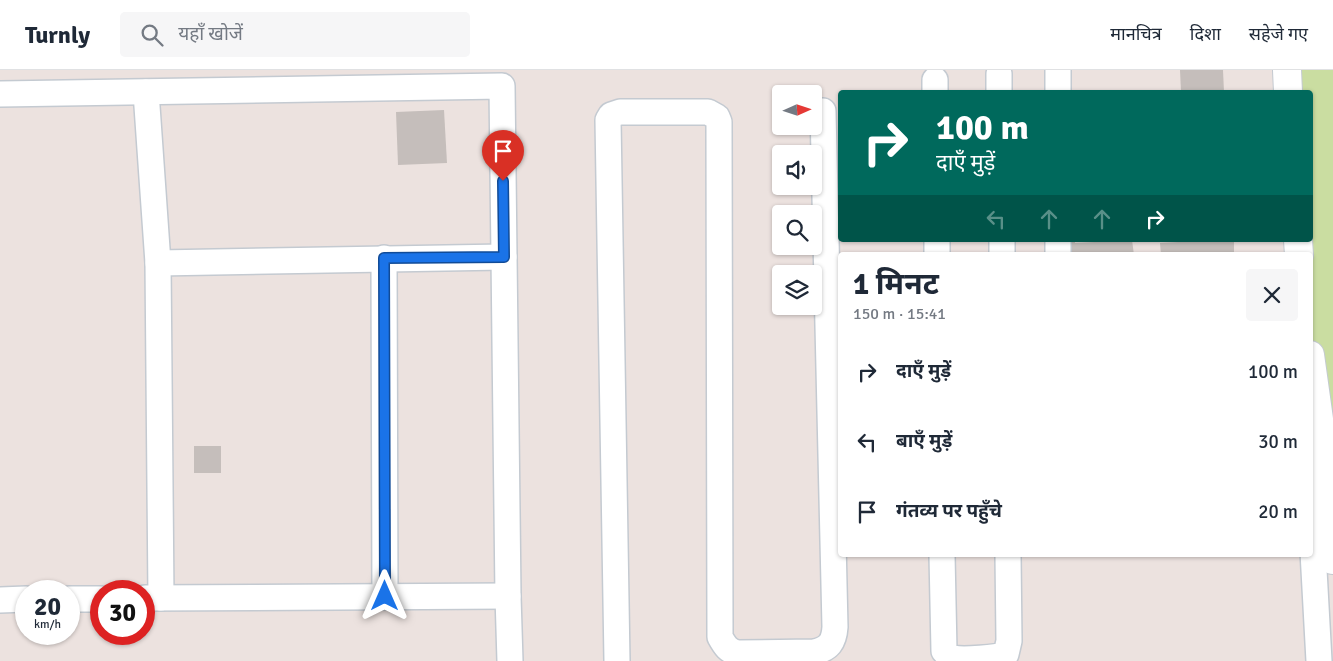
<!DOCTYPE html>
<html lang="hi">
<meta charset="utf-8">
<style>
body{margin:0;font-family:Signika,"Noto Sans Devanagari",sans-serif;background:#f6f6f7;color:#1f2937;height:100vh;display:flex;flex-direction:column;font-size:19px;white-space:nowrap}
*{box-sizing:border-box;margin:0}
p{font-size:16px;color:#747a83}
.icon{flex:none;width:28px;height:28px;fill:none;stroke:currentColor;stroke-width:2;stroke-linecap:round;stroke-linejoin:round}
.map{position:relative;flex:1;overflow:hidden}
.drawer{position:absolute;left:838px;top:182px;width:475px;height:305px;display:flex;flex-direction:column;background:#fff;border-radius:5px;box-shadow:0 1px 4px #0004}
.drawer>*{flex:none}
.hud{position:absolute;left:838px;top:20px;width:475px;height:152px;border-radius:5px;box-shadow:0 1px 4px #0004;background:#00695c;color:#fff;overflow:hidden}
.needle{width:32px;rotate:87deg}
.fabs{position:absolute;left:772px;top:15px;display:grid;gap:10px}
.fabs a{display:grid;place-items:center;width:50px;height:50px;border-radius:5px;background:#fff;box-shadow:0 1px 4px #0004;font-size:25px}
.speed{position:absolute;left:15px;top:510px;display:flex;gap:10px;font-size:25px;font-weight:700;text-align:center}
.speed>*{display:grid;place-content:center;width:65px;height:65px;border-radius:50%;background:#fff;box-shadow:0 1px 4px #0004;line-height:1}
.speed small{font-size:12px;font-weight:400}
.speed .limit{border:8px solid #d22;background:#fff;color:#111}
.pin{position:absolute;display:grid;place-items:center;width:42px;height:42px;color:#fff;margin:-51px -21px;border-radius:50% 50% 50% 0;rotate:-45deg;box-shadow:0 0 5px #0007}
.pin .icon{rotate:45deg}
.me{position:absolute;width:55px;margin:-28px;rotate:0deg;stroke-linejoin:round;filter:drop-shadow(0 0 4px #0008)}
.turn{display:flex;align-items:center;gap:18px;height:105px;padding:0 15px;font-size:22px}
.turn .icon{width:65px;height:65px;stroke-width:2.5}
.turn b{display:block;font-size:35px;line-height:42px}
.lanes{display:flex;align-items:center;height:48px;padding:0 15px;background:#0003;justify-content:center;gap:25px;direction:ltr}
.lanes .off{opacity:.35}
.round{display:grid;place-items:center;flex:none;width:52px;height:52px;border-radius:5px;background:#f6f6f7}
.overview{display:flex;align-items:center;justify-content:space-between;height:85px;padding:0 15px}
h1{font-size:30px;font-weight:700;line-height:38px}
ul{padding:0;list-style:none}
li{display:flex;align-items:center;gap:15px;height:70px;padding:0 15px}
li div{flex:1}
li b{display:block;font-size:19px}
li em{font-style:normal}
header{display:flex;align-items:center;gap:30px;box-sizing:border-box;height:70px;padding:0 25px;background:#fff;border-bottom:1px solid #e0e1e3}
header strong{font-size:24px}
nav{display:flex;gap:28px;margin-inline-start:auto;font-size:18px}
.search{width:350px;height:45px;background:#f6f6f7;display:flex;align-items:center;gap:12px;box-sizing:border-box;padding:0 18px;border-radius:5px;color:#747a83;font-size:19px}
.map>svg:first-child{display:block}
</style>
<header>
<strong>Turnly</strong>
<div class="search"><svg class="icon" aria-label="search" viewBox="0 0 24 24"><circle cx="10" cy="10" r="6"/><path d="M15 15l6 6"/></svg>यहाँ खोजें</div>
<nav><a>मानचित्र</a><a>दिशा</a><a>सहेजे गए</a></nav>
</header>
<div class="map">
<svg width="1333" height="591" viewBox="0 0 1333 591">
<rect width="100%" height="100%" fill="#ece2df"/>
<polygon fill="#cadda1" points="1285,0 1333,0 1333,506 1310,262 1310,22 1287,22"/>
<g fill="#c5bebb">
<polygon points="1180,0 1223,0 1224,22 1181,22"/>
<polygon points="444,40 447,93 398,95 396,42"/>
<polygon points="1075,170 1075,173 1094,172 1094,170 1132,170 1134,185 1061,185 1060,171"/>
<polygon points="1215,170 1234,170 1234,185 1161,185 1160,173"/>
<rect x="194" y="376" width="27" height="27"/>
</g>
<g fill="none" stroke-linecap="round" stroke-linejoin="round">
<defs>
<g id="minor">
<polyline points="1058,0 1058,22"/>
<polyline points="999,4 999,22"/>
<polyline points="935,10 935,22"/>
<polyline points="146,22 158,193 161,528"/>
<polyline points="0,24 502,16 508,526 510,591"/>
<polyline points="937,170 937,185"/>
<polyline points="1002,170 1002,185"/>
<polyline points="1058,185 1058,170"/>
<polyline points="384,188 385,526"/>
<polyline points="158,193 504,187"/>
<polyline points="1310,427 1319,591"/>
<path d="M942,485L944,581C947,584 949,587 953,588C962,590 998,588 1006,584L1009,571L1008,485"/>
<polyline points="145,528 508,526"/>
<polyline points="69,529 101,529"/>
<polyline points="0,530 26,529"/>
<path d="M617,591L608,50L611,45L620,42H708L717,47L719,52L720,567C725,576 728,581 738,583L814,582C829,579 834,572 835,557L823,41"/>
</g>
<g id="tertiary">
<polyline points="1287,0 1288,22"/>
<polyline points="1298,170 1299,185"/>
<polyline points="1310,285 1325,392 1333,490"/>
</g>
</defs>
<use href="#minor" stroke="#c4cad1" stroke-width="28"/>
<use href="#tertiary" stroke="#c4cad1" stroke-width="30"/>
<use href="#minor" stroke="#fff" stroke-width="25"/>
<use href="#tertiary" stroke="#fff" stroke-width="28"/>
</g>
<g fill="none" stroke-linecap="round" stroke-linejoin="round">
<defs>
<polyline id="route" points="385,526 384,188 504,187 503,111"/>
</defs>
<use href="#route" stroke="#114b97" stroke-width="12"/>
<use href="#route" stroke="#1a73e8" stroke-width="9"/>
</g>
</svg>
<div class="fabs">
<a><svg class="needle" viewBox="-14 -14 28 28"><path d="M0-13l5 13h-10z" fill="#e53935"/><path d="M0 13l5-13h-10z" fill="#747a83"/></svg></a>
<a><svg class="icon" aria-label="sound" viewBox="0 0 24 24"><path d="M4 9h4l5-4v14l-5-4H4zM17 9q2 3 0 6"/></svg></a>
<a><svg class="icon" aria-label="search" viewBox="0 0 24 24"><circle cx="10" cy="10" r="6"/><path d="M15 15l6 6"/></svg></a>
<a><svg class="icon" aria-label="layers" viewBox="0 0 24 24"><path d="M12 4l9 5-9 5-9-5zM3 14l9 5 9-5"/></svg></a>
</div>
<div class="speed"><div>20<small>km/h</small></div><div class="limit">30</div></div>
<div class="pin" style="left:503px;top:111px;background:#d93025"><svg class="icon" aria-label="arrive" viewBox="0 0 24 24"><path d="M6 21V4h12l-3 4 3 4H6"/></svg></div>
<svg class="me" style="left:385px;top:526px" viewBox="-20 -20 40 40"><path d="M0-17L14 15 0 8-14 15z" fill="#1a73e8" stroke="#fff" stroke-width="4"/></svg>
<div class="hud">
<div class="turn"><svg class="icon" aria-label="right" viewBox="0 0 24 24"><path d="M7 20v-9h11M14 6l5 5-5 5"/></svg><div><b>100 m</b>दाएँ मुड़ें</div></div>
<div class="lanes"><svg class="icon off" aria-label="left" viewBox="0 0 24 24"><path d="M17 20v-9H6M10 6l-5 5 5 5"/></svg><svg class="icon off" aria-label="ahead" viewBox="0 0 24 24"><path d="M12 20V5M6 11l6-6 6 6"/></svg><svg class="icon off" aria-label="ahead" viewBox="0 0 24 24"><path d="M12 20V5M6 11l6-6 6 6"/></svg><svg class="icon" aria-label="right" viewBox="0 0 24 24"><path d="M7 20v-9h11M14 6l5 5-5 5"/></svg></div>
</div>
<section class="drawer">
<div class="overview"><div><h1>1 मिनट</h1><p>150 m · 15:41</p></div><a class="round"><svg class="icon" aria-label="close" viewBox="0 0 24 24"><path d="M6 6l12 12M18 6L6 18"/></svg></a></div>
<ul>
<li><svg class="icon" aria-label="right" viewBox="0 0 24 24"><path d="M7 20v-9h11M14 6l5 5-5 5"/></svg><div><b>दाएँ मुड़ें</b></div><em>100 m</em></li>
<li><svg class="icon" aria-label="left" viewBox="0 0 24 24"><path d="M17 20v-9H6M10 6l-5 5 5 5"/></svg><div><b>बाएँ मुड़ें</b></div><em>30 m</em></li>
<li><svg class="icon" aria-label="arrive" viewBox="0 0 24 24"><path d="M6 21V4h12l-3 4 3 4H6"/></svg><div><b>गंतव्य पर पहुँचे</b></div><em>20 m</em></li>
</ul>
</section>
</div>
